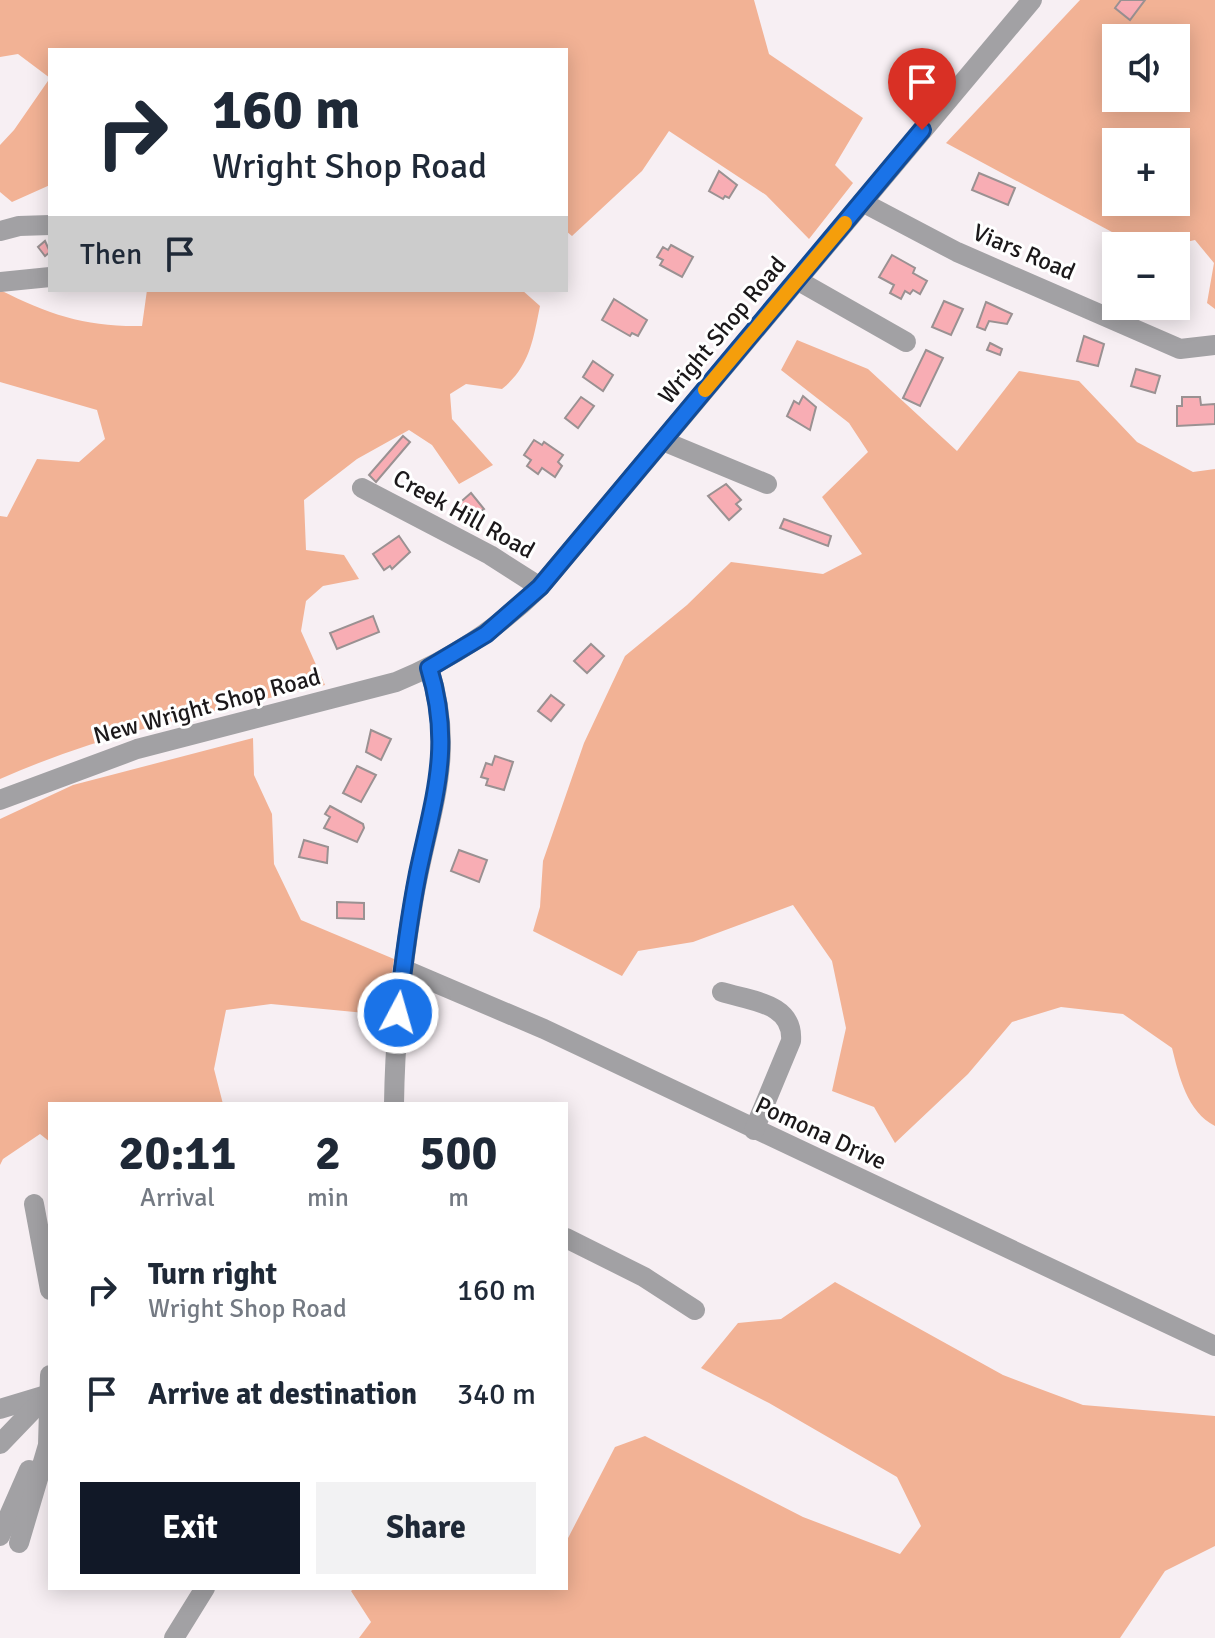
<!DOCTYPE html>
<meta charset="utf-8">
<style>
body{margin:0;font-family:Signika,sans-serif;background:#f2f2f3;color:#1f2937;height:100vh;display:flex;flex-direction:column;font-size:30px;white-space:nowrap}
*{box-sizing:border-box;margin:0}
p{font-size:26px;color:#747a83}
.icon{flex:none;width:44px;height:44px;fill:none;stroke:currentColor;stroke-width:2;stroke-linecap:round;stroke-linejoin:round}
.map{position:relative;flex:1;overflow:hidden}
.drawer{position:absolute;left:48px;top:1102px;width:520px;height:488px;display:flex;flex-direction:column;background:#fff;border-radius:0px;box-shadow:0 4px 20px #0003}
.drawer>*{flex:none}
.top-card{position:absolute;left:48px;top:48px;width:520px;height:244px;border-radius:0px;box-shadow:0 4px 20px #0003;background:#fff;color:#1f2937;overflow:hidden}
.tools{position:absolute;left:1102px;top:24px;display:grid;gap:16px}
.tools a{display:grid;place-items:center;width:88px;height:88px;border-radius:0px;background:#fff;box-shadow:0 4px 20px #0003;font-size:40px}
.pin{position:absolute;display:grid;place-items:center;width:68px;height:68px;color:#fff;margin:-82px -34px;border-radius:50% 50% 50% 0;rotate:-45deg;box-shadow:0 0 8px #0007}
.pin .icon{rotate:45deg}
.me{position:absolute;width:88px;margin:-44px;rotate:6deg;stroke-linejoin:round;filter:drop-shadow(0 0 6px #0008)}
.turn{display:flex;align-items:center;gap:28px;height:168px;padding:0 32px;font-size:36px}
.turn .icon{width:104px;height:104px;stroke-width:2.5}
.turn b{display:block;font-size:56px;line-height:68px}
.then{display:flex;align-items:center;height:76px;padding:0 32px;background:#0003;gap:16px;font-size:30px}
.eta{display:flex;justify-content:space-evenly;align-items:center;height:136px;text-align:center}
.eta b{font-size:48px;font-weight:700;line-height:56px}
.action{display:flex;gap:16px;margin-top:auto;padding:16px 32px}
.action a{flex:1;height:92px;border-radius:0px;background:#111827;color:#fff;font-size:32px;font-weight:700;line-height:92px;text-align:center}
.action a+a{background:#f2f2f3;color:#1f2937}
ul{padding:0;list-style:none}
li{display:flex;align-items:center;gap:24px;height:104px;padding:0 32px}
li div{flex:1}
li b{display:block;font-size:30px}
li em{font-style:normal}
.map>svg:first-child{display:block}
</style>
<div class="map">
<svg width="1215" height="1638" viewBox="0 0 1215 1638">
<rect width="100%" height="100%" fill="#f7eff3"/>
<g fill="#f2b295" fill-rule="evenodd">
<polygon points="0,0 754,0 769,54 863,118 835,165 853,183 809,239 766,195 669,131 642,171 572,236 566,231 566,50 50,50 50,185 12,202 0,192 0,145 14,130 50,78 18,54 0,57"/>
<path d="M1080,0H1215V309L1207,303L1214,263L1195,240L1168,246H1138L946,143ZM1116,38H1176V98H1116ZM1116,142H1176V202H1116Z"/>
<path d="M0,290C50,315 86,327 142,326L147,290H522L540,306C533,340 530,366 502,389L466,384L450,394L452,419L493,465L459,484L432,445L409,430L357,459L304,500L306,550L344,555L359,579L323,586L306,601L301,631L325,685C216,711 103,733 0,779V516L7,517L37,459L79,462L105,439L97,410L0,382Z"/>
<path d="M797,340L868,369L957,451L1019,371L1079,381L1137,442L1193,472L1215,469V1126C1187,1112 1179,1076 1172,1048L1123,1014L1061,1007L1012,1022L968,1074L895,1143L874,1107L832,1091L846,1028L832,961L793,905L693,942L638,951L622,976L533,931L540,907L543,861L584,743L625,656L687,605L731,562L823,574L862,554L822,497L868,452L849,423L781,370Z"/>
<polygon points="253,738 254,775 272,814 274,864 301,920 394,959 386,1015 271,1004 226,1010 214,1069 223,1104 50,1104 50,1142 40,1134 3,1159 0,1165 0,819 73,785"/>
<polygon points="835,1282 1003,1375 1083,1405 1215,1416 1215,1546 1165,1571 1120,1638 359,1638 371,1622 351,1591 355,1588 566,1588 566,1542 615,1447 645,1436 803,1517 900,1554 921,1526 897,1477 769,1403 701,1368 738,1323 781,1319"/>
</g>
<g fill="#f8adb4" stroke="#9a9192" stroke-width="2">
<polygon points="1121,0 1145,0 1130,20 1115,8"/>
<polygon points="719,171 737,185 729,198 725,196 723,199 709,191"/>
<polygon points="979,173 1015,188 1008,205 972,190"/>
<polygon points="45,241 50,252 45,256 38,247"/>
<polygon points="671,245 693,257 682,277 660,265 663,260 657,257 663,247 668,250"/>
<polygon points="892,255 915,268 913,273 927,281 920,294 913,290 910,294 905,291 901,299 890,293 894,285 879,277"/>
<polygon points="1113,257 1116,259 1116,281 1105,275"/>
<polygon points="614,299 647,320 638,336 632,333 630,336 602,320"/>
<polygon points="944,301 963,309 951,335 932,327"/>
<polygon points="986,302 1012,314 1007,324 989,321 985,330 977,327"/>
<polygon points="1084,336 1104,344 1098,366 1077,361"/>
<polygon points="990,343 1002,349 1000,355 987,350"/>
<polygon points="926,350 943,358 920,406 903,398"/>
<polygon points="593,361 613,375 603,391 583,377"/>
<polygon points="1136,369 1160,376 1155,393 1131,386"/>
<polygon points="803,396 816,407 810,430 787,416 794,401 799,404"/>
<polygon points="581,397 594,406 578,428 565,418"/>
<polygon points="1182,397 1200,397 1201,405 1215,404 1215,424 1177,426 1177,406 1182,406"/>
<polygon points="403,436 410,442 376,482 369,475"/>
<polygon points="534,440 542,445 544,442 563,455 558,462 562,466 555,477 542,468 538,474 527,466 531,460 524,455"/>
<polygon points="726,484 741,500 736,504 741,509 729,520 708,496"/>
<polygon points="471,493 484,509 467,519 456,506"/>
<polygon points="784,519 831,536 828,546 780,528"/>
<polygon points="399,536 410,552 392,569 390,566 384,570 373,554"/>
<polygon points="373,616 379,632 337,649 330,633"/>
<polygon points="591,644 604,656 587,673 574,661"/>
<polygon points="551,695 564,705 551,721 538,711"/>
<polygon points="371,730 391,739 381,760 366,752"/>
<polygon points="495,756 513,762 504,790 486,785 488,779 481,777 486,763 492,765"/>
<polygon points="357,766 376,775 361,802 343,793"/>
<polygon points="330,806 363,824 364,828 357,842 324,828 330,817 325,814"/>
<polygon points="304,840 328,847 327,863 299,857"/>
<polygon points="459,850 487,860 479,882 451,871"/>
<polygon points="337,902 364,903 364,919 337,918"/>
</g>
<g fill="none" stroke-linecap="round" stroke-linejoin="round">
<g stroke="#a2a1a4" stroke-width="20">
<polyline points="862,202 957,252 1180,349 1215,345"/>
<polyline points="0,231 19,226 50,225"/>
<polyline points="797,280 906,342"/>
<polyline points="0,282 50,277"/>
<polyline points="663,441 767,484"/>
<polyline points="362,488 490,555 540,587"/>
<path d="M0,800L137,749L396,682C452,659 497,629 540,587L1032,0"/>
<polyline points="403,969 544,1029 1215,1346"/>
<path d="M722,992C751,1001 794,1003 791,1041L754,1130"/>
<path d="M394,1104C395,1034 402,966 414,897C429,811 457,757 429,668"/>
<polyline points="34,1204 50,1290"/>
<polyline points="566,1238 644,1277 695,1310"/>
<polyline points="0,1409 46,1395"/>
<polyline points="0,1444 48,1394"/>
<polyline points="0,1536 29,1470"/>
<polyline points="19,1543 48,1445 50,1375"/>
<polyline points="174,1638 205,1588"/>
</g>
</g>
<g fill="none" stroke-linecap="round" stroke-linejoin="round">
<defs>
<path id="route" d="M398,1013C403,966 409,919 418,873C434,797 453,746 429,668L486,634L540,587L922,130"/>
</defs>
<use href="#route" stroke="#114b97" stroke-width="20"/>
<use href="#route" stroke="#1a73e8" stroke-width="14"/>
<polyline stroke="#f59e0b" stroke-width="14" points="705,390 845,223"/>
</g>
<g text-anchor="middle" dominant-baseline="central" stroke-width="6" stroke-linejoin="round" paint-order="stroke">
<g font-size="24" fill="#1b181a" stroke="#fff">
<text transform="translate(1024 252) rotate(23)">Viars Road</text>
<text transform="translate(722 330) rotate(-50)">Wright Shop Road</text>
<text transform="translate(464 514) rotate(29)">Creek Hill Road</text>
<text transform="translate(207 706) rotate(-15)">New Wright Shop Road</text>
<text transform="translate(821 1133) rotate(25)">Pomona Drive</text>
</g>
</g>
</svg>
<div class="tools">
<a><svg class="icon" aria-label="sound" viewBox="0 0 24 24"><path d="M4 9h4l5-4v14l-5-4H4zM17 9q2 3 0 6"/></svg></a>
<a>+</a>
<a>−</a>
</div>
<div class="pin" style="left:922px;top:130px;background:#d93025"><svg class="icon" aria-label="arrive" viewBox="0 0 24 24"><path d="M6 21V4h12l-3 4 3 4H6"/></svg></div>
<svg class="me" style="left:398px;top:1013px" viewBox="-20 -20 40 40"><circle r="17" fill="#1a73e8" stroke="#fff" stroke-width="3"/><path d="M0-11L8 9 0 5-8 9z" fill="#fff"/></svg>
<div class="top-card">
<div class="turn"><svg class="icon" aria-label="right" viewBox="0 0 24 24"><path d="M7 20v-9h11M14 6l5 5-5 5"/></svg><div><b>160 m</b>Wright Shop Road</div></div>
<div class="then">Then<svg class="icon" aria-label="arrive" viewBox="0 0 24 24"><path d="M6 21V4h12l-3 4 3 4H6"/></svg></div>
</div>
<section class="drawer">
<div class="eta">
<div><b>20:11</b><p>Arrival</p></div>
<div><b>2</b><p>min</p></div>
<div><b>500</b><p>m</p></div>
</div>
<ul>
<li><svg class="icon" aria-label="right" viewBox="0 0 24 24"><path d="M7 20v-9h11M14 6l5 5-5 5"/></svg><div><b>Turn right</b><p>Wright Shop Road</p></div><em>160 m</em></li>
<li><svg class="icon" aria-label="arrive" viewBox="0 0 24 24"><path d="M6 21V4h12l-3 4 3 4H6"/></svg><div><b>Arrive at destination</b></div><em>340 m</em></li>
</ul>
<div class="action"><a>Exit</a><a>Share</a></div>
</section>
</div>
